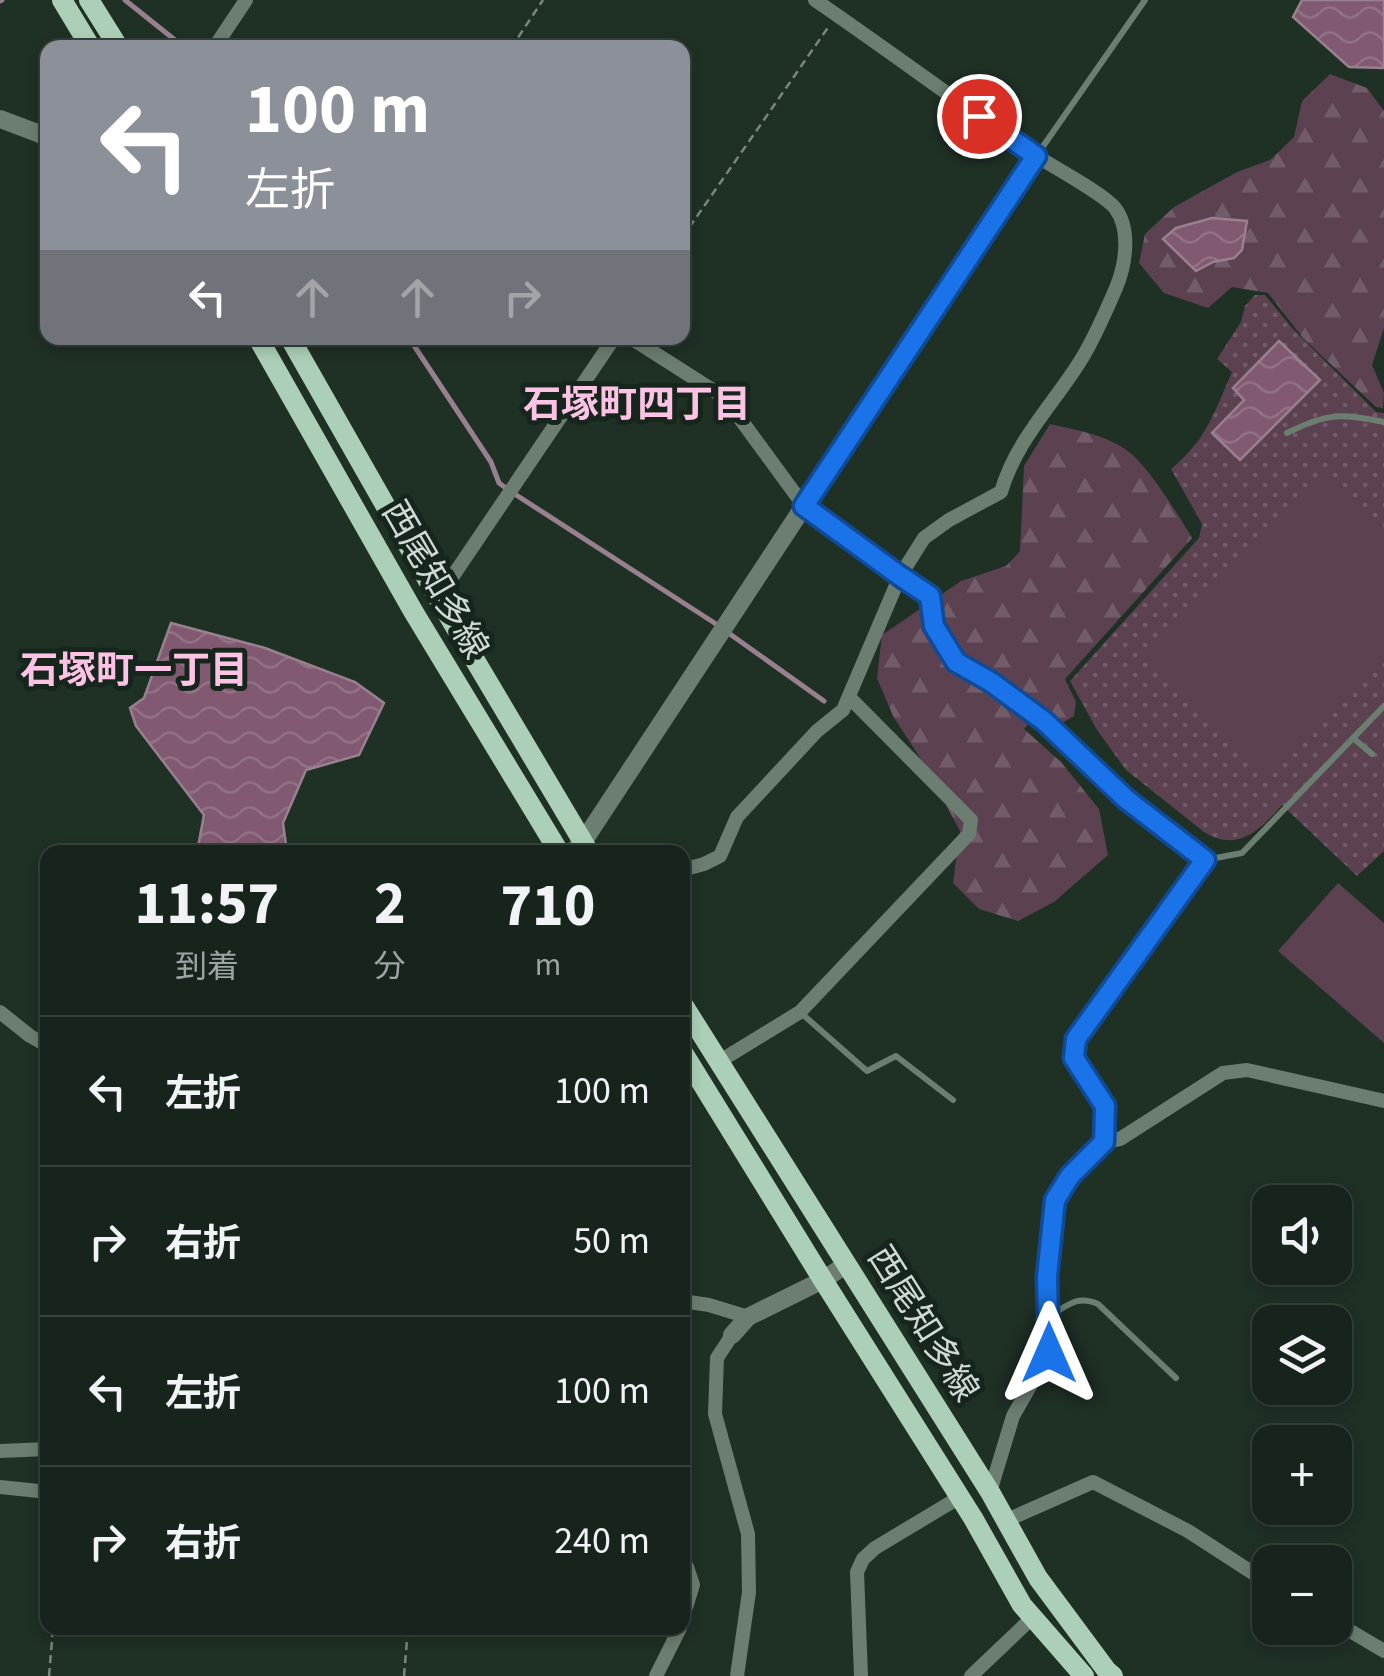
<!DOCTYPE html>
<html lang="ja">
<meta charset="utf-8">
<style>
body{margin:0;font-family:"Source Sans 3","Noto Sans JP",sans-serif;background:#243029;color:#f1f3f6;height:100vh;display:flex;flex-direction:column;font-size:38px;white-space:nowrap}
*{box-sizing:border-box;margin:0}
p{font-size:32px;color:#9ea4a3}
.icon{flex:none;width:55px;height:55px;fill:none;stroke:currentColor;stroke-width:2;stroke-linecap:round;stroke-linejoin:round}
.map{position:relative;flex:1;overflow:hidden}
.side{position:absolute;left:40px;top:845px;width:650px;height:790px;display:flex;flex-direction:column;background:#17241c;border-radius:20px;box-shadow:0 5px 15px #0003,0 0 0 2px #36413b}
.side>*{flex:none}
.hud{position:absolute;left:40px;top:40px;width:650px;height:305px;border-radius:20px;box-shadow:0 5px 15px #0003,0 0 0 2px #36413b;background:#8c9099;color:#fff;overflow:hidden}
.buttons{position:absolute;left:1252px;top:1185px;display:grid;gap:20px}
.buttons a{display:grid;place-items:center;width:100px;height:100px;border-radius:20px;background:#17241c;box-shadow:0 5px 15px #0003,0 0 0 2px #36413b;font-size:50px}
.pin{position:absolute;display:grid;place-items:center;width:85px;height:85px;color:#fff;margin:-42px;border:5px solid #fff;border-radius:50%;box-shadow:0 2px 10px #0007}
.me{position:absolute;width:110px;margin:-55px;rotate:0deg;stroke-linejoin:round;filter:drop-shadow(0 0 8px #0008)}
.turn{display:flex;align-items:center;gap:35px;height:210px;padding:0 40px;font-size:45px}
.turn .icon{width:130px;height:130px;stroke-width:2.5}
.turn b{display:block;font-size:70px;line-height:85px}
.lanes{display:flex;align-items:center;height:95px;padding:0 40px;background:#0003;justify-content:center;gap:50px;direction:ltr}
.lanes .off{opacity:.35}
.eta{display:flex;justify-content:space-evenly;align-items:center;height:170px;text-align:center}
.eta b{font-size:60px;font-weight:700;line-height:70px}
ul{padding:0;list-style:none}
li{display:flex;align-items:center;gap:30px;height:150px;padding:0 40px;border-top:2px solid #36413b}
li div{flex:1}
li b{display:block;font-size:38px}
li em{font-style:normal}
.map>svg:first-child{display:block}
</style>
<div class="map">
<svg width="1384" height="1676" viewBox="0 0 1384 1676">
<defs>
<pattern id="green-dots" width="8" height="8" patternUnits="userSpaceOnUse" patternTransform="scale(2.5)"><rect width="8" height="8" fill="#5c4151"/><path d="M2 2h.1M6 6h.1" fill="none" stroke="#725c69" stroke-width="1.8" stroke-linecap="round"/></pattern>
<pattern id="forest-firs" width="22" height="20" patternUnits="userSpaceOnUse" patternTransform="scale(2.5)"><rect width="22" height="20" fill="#5c4151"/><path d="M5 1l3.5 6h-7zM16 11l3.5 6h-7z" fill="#725c69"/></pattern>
<pattern id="water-waves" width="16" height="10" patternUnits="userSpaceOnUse" patternTransform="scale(2.5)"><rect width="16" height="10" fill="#815a72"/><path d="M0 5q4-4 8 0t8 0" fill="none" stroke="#927185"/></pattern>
</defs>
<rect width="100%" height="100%" fill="#1f3025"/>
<path fill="url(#green-dots)" d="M1255,295H1265L1293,329L1376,412L1384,413V851L1357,876L1282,805C1260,830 1238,853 1204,832L1126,770L1097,730L1070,681L1199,538L1202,524L1171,469C1207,439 1214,413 1232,372L1217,359L1241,322L1245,306Z"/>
<g fill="url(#forest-firs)">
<polygon points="1330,74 1367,88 1384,111 1384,328 1372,365 1384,393 1383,408 1376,407 1303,338 1268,293 1232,287 1208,308 1164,293 1139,263 1145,234 1174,207 1237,172 1270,160 1294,137 1302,101"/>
<path d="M1050,424C1075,430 1103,434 1125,449C1146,462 1179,516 1192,538L1065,679L1076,702L1074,716L1062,723L1041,709L1024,729L1061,762L1099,809L1108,855L1054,902L1018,921L979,909L953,883L960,831L924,764L893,716L877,678L882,635L961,581L1006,566L1020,551L1024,466Z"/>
</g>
<g fill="#5c4151">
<polygon points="1328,475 1384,529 1384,657 1267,776 1148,659"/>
<polygon points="1338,883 1384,923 1384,1043 1278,951"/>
</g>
<g fill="url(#water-waves)" stroke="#98808f" stroke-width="2.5">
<polygon points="1302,0 1384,0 1384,68 1349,67 1293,17"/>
<polygon points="1212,218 1247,221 1242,250 1234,258 1213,262 1196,271 1163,239 1176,228"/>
<polygon points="1279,341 1320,380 1240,460 1212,433 1244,400 1233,388"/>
<polygon points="171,623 265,648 355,682 384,703 359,755 306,770 283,823 287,852 197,852 204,815 136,726 130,708 144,698"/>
</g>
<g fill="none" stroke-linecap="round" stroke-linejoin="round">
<g stroke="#98808f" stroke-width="5">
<polyline points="125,0 185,48"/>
<polyline points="0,1 2,0"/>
<polyline points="409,338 491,462 499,483 510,491 713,622 824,701"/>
</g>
<g stroke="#79877e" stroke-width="2.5" stroke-dasharray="8 5" stroke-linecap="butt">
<polyline points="511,48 543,0"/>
<polyline points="682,238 829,26"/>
<polyline points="49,1676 53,1628"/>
<polyline points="404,1676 408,1628"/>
</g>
<g stroke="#6c7e71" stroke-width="6">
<polyline points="1037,155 1145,0"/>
<path d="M1287,433C1327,413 1341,413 1384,422"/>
<polyline points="901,577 930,596 934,626 957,662 991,682 1044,721 1126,799 1205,860 1242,853 1384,706"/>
<polyline points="1353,738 1372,754"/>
<polyline points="801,1013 867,1071 896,1056 953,1100"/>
<path d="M1051,1315C1069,1305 1077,1295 1098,1304L1176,1378"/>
</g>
<g stroke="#6c7e71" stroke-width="14">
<polyline points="214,48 246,0"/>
<polyline points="631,338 725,398 804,506 900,576"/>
<polyline points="804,506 1036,156"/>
<polyline points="438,598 614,338"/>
<path d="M682,870L704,864L720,856L737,817L817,731L843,710L900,576L924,538L949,520L1001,492C1016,441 1051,407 1079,363C1094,340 1105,313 1116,288C1126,264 1131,229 1115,208C1103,193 1051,166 1032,153C959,103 888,50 815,0"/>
<polyline points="0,1012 30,1036 48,1046"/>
<polyline points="720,1061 800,1012 969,834 971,820 849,697"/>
<polyline points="1104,1142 1105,1106 1075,1058 1076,1039 1205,860"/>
<polyline points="682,1301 709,1305 748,1317"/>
<polyline points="732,1335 717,1358 715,1414 748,1534 749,1592 737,1676"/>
<polyline points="0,1451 48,1449"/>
<polyline points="0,1487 48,1492"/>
<polyline points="990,1492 1013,1416 1049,1353 1047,1277 1055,1199 1070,1176 1104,1142 1120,1139 1223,1073 1247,1070 1384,1101"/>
<polyline points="1007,1520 1093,1482 1188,1531 1270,1584"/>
<polyline points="682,1564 687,1567 693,1585 682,1620"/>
<polyline points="1335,1622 1384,1651"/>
<polyline points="656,1676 680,1628"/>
<polyline points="861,1676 857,1572 863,1559 875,1548 960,1497"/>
<polyline points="971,1676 1032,1618"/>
</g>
<g stroke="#6c7e71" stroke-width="18">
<polyline points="0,119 48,137"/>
<polyline points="572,852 583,842 804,506"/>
<polyline points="732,1335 748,1317 823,1280 847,1264"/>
</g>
<g stroke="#acd0b7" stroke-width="20">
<polyline points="62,0 91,48"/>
<polyline points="89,0 119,48"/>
<polyline points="258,338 413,611 559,852"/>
<polyline points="290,338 438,598 589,852"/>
<polyline points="682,1003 990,1492 1038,1578 1107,1671 1113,1676"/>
<polyline points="682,1051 823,1280 973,1518 1022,1605 1084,1676"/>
</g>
</g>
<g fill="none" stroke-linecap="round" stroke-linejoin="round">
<defs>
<polyline id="route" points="979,116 1036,156 804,506 900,576 930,596 934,626 956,662 991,682 1044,721 1126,799 1205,860 1076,1039 1074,1058 1105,1106 1104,1142 1070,1176 1055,1200 1047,1277 1049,1353"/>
</defs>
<use href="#route" stroke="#114b97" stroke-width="25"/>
<use href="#route" stroke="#1a73e8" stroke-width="18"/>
</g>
<g text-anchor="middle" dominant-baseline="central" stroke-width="10" stroke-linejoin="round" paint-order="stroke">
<g font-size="35" fill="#cfdad2" stroke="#16261c">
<text transform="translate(435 580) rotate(60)">西尾知多線</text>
<text transform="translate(923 1324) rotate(58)">西尾知多線</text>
</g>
<g font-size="38" font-weight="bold" fill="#fdc3e5" stroke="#16261c">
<text x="637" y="405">石塚町四丁目</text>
<text x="134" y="671">石塚町一丁目</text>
</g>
</g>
</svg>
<div class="buttons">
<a><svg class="icon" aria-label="sound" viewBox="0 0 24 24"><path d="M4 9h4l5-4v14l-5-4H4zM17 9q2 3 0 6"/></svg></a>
<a><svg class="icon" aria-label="layers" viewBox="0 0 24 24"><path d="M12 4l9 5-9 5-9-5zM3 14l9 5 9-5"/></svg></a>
<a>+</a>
<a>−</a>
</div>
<div class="pin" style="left:979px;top:116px;background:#d93025"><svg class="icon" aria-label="arrive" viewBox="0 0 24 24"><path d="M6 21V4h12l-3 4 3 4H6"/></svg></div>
<svg class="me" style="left:1049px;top:1353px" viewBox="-20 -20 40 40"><path d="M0-17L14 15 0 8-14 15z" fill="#1a73e8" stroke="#fff" stroke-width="4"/></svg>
<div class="hud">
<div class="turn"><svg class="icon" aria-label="left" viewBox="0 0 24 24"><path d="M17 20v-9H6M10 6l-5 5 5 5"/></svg><div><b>100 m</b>左折</div></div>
<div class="lanes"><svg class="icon" aria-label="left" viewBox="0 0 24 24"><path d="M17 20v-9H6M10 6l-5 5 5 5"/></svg><svg class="icon off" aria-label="ahead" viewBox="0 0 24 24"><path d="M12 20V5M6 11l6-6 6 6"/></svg><svg class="icon off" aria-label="ahead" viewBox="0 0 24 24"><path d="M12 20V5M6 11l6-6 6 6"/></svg><svg class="icon off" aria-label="right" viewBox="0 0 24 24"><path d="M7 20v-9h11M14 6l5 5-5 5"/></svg></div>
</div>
<section class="side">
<div class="eta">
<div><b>11:57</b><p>到着</p></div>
<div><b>2</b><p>分</p></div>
<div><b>710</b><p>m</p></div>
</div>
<ul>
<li><svg class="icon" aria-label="left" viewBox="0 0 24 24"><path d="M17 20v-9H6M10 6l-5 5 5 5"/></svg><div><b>左折</b></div><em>100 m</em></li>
<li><svg class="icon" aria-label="right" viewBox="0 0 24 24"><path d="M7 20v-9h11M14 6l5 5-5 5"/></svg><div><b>右折</b></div><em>50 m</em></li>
<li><svg class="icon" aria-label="left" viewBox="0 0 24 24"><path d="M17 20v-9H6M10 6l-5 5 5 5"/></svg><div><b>左折</b></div><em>100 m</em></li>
<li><svg class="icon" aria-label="right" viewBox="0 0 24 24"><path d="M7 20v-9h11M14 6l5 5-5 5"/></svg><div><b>右折</b></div><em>240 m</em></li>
</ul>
</section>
</div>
